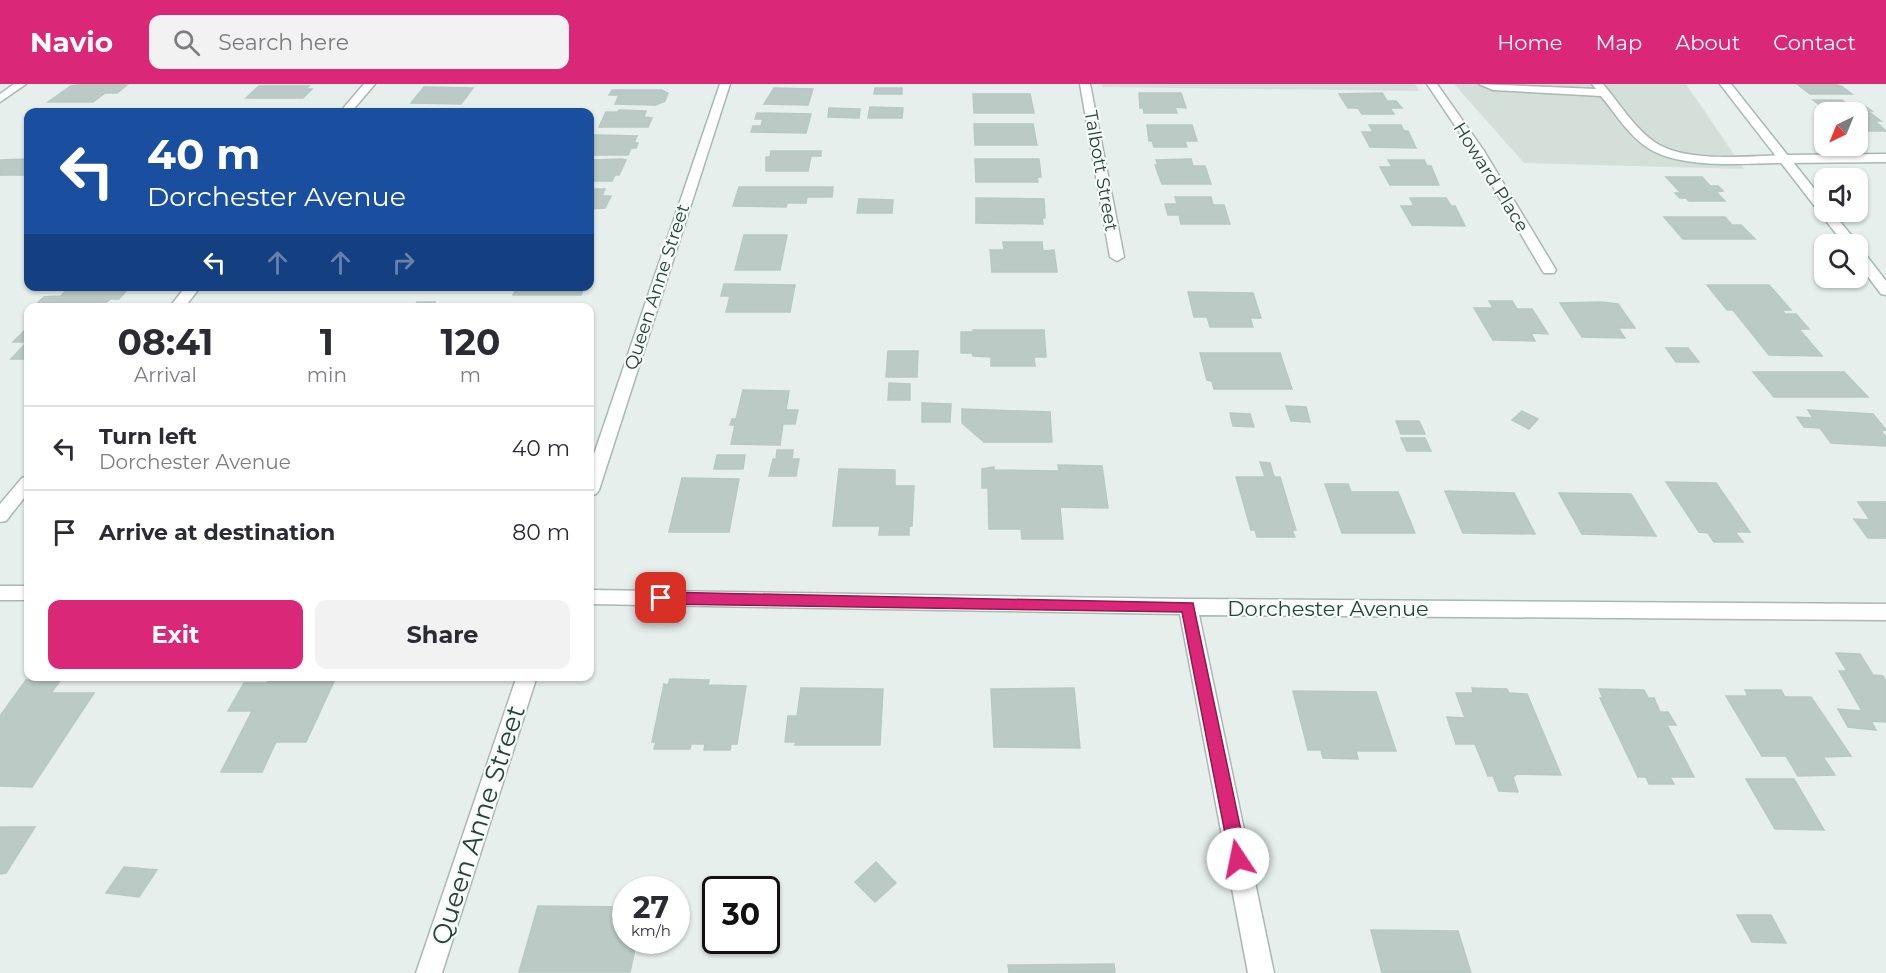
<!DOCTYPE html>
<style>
body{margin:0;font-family:Montserrat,sans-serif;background:#f2f2f3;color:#2b2b33;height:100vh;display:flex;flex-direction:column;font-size:22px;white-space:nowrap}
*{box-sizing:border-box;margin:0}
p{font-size:20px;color:#7c7c81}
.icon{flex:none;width:33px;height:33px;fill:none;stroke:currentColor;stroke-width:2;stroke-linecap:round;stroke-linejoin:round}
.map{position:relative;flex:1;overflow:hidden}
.details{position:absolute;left:24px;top:219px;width:570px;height:378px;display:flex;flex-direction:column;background:#fff;border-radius:12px;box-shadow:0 2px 4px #0004}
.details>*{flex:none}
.top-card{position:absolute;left:24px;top:24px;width:570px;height:183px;border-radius:12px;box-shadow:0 2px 4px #0004;background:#1a4fa0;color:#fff;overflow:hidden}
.needle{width:39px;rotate:223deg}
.buttons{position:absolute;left:1814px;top:18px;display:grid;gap:12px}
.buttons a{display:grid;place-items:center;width:54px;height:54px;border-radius:12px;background:#fff;box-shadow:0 2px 4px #0004;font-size:30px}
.speed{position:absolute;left:612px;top:792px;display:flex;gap:12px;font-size:30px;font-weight:700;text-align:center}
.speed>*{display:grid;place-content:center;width:78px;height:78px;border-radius:50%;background:#fff;box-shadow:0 2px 4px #0004;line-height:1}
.speed small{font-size:15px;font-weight:400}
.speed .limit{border:3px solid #111;border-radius:9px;background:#fff;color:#111}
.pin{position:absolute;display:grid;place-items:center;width:51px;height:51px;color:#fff;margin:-26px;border-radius:12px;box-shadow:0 3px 9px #0006}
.me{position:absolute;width:66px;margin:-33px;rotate:349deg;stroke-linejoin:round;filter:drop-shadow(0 0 4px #0008)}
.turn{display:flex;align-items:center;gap:21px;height:126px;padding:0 24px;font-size:27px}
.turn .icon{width:78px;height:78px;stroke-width:2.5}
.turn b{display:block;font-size:42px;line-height:51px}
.lanes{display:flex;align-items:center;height:57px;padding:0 24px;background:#0003;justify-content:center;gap:30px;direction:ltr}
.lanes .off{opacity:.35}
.eta{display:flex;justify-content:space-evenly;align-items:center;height:102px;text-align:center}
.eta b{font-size:36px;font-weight:700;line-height:42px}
.cta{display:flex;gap:12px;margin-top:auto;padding:12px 24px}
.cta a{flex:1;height:69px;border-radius:12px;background:#db2777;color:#fff;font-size:24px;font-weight:700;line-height:69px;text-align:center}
.cta a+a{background:#f2f2f3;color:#2b2b33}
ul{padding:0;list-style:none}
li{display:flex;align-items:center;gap:18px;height:84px;padding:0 24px;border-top:2px solid #e1e1e2}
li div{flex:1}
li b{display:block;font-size:22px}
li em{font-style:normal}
header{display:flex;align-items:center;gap:36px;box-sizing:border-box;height:84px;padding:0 30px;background:#db2777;color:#fff}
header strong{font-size:28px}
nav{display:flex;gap:33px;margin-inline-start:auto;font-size:21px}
.search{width:420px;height:54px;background:#f2f2f3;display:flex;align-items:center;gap:15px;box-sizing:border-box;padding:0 21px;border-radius:12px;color:#7c7c81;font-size:22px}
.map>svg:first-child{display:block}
</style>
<header>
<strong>Navio</strong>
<div class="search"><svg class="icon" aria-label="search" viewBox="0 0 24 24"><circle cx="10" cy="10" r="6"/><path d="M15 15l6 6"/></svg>Search here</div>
<nav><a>Home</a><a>Map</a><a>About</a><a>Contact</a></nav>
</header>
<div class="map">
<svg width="1886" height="889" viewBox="0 0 1886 889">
<rect width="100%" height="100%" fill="#e6efeb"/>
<g fill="#d4dfda">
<polygon points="1102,0 1415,0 1419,7 1102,3"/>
<polygon points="1454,0 1686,0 1744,85 1524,79"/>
</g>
<g fill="#bbcac4" stroke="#b8c9c2" stroke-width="1.5">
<polygon points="81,0 127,1 117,9 105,9 93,18 48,18 71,2"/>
<polygon points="1797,0 1834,0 1841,2 1852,10 1810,10"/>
<polygon points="259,2 309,2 306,5 312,5 303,14 246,14"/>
<polygon points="424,3 473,4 461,20 411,19"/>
<polygon points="774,4 813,5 808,21 764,20"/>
<polygon points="875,4 902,4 902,10 874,10"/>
<polygon points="612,6 662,6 668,9 665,17 656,21 615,20 619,11 609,11"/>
<polygon points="1139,9 1181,9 1186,24 1175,23 1177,29 1144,29 1143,24 1140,24"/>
<polygon points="1382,9 1387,17 1396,17 1402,24 1390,24 1394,30 1362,30 1358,24 1348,24 1339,10"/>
<polygon points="973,10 1030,10 1034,29 974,29"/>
<polygon points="1813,16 1842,16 1849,21 1866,23 1872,27 1868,27 1881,37 1875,37 1886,47 1857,47 1857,28 1824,29 1817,24 1823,24"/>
<polygon points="870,23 903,24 902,34 868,34"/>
<polygon points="829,24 860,25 859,34 828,33"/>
<polygon points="217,25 287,25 283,28 214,28"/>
<polygon points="407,25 444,25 442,28 404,28"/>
<polygon points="619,26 646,27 644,33 652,34 648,43 599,43 606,28 618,28"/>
<polygon points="757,29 811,30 806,49 751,48 753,42 761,42 763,35 755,35"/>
<polygon points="974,40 1033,40 1037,61 975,61"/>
<polygon points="1147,41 1192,41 1197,57 1185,57 1187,63 1154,63 1152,57 1149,57"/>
<polygon points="1369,41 1401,41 1404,47 1408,47 1416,64 1370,63 1362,48 1373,48"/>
<polygon points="595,51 637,52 634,59 638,59 636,64 631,64 628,71 590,71 590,63"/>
<polygon points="771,67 821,67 821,72 811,72 808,87 766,87 766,73 770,73"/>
<polygon points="28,75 28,87 24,91 0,91 0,76"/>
<polygon points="975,75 1039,75 1041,93 1037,93 1038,98 976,98"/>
<polygon points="1191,75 1193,82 1205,82 1211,100 1162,100 1155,81 1158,81 1156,76"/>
<polygon points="590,76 622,75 626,76 619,91 615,91 612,97 590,97"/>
<polygon points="1388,76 1424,76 1427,82 1431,82 1439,101 1390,101 1380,83 1392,83"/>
<polygon points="1666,93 1702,93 1710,102 1718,102 1723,107 1716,108 1725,117 1689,117 1686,114 1680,114 1675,109 1681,109"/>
<polygon points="739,103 833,103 832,113 807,113 806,119 787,119 786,123 733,122"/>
<polygon points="590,105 605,105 602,112 611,112 605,124 590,125"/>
<polygon points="1175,113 1211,113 1213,121 1224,121 1230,140 1181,140 1179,131 1168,131 1165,120 1177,120"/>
<polygon points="976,114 1044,115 1045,134 1042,134 1043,140 976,139"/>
<polygon points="1410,114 1446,114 1451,122 1455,122 1465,142 1412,141 1401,122 1414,122"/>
<polygon points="859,115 893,116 892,129 857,129"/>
<polygon points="1664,133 1725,133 1732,141 1741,141 1755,155 1683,155"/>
<polygon points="744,151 787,151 780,186 735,186"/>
<polygon points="1003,158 1042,158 1043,167 1054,166 1057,188 992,188 990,166 1004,166"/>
<polygon points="724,200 795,201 790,228 726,228 730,212 721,212"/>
<polygon points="1707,201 1769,201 1791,226 1782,226 1785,230 1796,230 1809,245 1799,245 1822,272 1769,271 1733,226 1727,226"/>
<polygon points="70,202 120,202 117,206 127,206 119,215 110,215 103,222 35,221 44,213 61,212"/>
<polygon points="517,202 584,202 581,211 513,211"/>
<polygon points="1188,208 1253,209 1261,234 1250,234 1253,243 1210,243 1207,233 1194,233"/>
<polygon points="1489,217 1512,217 1517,225 1532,225 1548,250 1531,249 1535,257 1493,256 1474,224 1493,224"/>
<polygon points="417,218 435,218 432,224 413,224"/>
<polygon points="1601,218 1618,220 1635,244 1618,244 1625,254 1582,253 1560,219"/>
<polygon points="258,221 332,221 330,224 256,224"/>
<polygon points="27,244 28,275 11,275 27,258 13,258"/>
<polygon points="973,246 1044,246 1046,273 1034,273 1035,282 991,282 991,273 973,272 972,269 961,269 961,248 973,248"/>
<polygon points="1666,264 1688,264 1699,278 1676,278"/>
<polygon points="888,267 918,267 917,293 886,293"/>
<polygon points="1200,269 1280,269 1292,305 1214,305 1212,297 1207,296"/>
<polygon points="1753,288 1844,288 1868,313 1774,313"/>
<polygon points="889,299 910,300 910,316 888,316"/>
<polygon points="743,306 789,307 786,326 798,326 795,340 783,340 780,361 731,360 735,341 730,341 732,335 736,335"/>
<polygon points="922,319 951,320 950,338 922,338"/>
<polygon points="1286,322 1306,323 1310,338 1291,337"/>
<polygon points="962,325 1050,328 1052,358 984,358 962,339"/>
<polygon points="1808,326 1873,330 1886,346 1881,347 1886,353 1886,362 1831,359 1820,344 1804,343 1797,333 1813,334"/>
<polygon points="1522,327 1538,335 1529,345 1512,336"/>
<polygon points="1230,329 1250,330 1254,343 1233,342"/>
<polygon points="1396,337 1419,337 1425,350 1401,350"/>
<polygon points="1401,354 1425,354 1431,367 1407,367"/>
<polygon points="777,366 793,366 792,375 799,375 796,392 769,392 773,375 776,375"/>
<polygon points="717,371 745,371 743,385 714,385"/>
<polygon points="1260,378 1270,379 1274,393 1280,393 1296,446 1292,447 1295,453 1257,453 1255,446 1251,446 1236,393 1265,393"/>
<polygon points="1058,381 1102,382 1108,424 1060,423 1063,455 1022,455 1021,445 989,445 988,404 982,404 982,385 994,383 994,386 1059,387"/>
<polygon points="839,385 895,386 895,402 914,402 912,442 909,442 909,451 879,451 880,442 833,442"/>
<polygon points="682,394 739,395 729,448 669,448"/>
<polygon points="1666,398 1716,399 1750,448 1735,448 1743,458 1714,458 1708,449 1699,448"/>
<polygon points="1325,400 1348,400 1351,408 1398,408 1415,449 1342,449"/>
<polygon points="1445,407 1514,409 1535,450 1463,449"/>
<polygon points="1559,409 1631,410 1656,452 1582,450"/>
<polygon points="1858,418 1886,418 1886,454 1868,454 1854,435 1870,436"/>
<polygon points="1836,569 1860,570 1873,591 1883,592 1886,598 1886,638 1871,637 1876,646 1848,643 1838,625 1862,627 1839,587 1847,587"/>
<polygon points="270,593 336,593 306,658 276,658 262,688 221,688 252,627 228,627 244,599 267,599"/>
<polygon points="670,595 709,596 708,601 746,602 737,660 731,660 730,666 704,666 705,660 691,660 690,665 654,665 656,658 652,658 664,600 668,601"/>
<polygon points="26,596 60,597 51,609 94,609 32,703 0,702 0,632"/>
<polygon points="801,604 883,605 880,661 795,661 796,658 785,658 788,632 797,632"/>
<polygon points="1074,604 1080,664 994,663 991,605"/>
<polygon points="1472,604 1507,605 1509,609 1527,610 1561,691 1517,690 1513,693 1518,708 1499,707 1493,692 1488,692 1475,660 1456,660 1447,633 1465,634 1456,609 1473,609"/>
<polygon points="1599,605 1644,606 1648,614 1654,614 1660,628 1668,628 1676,641 1667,641 1694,693 1670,693 1674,700 1649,700 1646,693 1638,693 1600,614 1603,614"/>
<polygon points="1745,606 1781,606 1785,613 1811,613 1851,672 1823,673 1835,691 1798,692 1786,672 1762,672 1726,612 1748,612"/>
<polygon points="1293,607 1376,608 1396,667 1356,667 1358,675 1323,674 1321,666 1308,666"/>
<polygon points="1746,695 1794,695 1824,746 1775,745"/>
<polygon points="0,743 35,743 6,789 0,790"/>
<polygon points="876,778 896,799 875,818 855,798"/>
<polygon points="124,783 157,786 139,813 106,809"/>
<polygon points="538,822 626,823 626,856 637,856 630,888 519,888"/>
<polygon points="1737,831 1771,831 1786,859 1752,858"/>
<polygon points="1371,846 1458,847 1471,889 1382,889"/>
<polygon points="1114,880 1115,889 1009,889 1008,881"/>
</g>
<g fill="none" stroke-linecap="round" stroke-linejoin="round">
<defs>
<g id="lane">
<path d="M1479,0L1596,5L1592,0H1603C1619,19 1635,45 1656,59C1687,79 1750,72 1786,71L1792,75L1786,79C1747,79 1682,86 1648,64C1629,52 1615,29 1601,12L1493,6Z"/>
<polygon points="1478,63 1484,67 1556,186 1554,189 1544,189 1542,186 1472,67"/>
</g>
<g id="street">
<polygon points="14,0 26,0 0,18 0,10"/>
<polygon points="364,0 375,0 351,28 340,28"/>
<polygon points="720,0 730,0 599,406 596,410 590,412 590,382"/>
<polygon points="1080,0 1090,0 1124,173 1117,177 1110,173"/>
<polygon points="1427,0 1437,0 1484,67 1482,70 1474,70"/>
<polygon points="1886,70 1886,78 1786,79 1780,75 1786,71"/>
<polygon points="186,202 201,202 184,224 169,224"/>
<polygon points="28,392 28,409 6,437 0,438 0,420 22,394"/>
<rect x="0" y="502" width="28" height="14"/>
<polygon points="590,506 1188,515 1886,520 1886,536 1199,531 1274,889 1248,889 1180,530 590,520"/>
<polygon points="517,592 537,592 442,889 416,889"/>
</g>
<g id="secondary">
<polygon points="1720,0 1731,0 1824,117 1824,128 1832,128 1856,157 1858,160 1857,161 1844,160"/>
<polygon points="1857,165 1862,166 1886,197 1886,211 1881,210 1857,178"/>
</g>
</defs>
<use href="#lane" stroke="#a8b8b2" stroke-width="3"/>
<use href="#street" stroke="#a8b8b2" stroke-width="3"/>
<use href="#secondary" stroke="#a4bbb3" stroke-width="3"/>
<use href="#lane" fill="#fff" fill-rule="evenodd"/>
<use href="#street" fill="#fff" fill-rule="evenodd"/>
<use href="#secondary" fill="#fff" fill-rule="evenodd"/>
</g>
<polygon fill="#db2777" stroke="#8e194d" stroke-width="1.5" points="661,508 1193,519 1247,775 1245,780 1238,783 1232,780 1230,775 1182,528 661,520 656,518 654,514 656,510"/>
<g text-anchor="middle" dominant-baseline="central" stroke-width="4.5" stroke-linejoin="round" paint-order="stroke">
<g font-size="18" fill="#24423a" stroke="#f7fbf9">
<text transform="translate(1101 87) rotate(80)">Talbott Street</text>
<text transform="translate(1491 93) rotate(58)">Howard Place</text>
<text transform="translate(657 203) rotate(-72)">Queen Anne Street</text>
</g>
<g font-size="21" fill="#24423a" stroke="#f7fbf9">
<text x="1328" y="524">Dorchester Avenue</text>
</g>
<g font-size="26" fill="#24423a" stroke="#f7fbf9">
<text transform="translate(478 741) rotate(-72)">Queen Anne Street</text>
</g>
</g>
</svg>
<div class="buttons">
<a><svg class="needle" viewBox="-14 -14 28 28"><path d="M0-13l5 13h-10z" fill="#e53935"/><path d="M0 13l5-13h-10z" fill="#7c7c81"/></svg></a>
<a><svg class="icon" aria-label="sound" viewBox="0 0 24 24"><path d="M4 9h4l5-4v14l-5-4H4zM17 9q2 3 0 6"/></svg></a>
<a><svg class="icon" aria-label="search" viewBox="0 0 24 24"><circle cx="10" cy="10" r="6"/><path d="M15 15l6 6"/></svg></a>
</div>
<div class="speed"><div>27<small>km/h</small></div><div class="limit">30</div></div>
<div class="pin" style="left:661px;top:514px;background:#d93025"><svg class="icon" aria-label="arrive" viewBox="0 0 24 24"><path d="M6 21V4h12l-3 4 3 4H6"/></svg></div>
<svg class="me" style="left:1238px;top:775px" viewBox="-20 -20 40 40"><circle r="19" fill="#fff"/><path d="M0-13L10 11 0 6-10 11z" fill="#db2777"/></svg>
<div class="top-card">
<div class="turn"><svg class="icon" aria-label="left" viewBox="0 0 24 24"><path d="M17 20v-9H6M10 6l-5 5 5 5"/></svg><div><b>40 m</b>Dorchester Avenue</div></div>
<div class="lanes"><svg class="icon" aria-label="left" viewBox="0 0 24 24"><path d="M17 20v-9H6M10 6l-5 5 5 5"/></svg><svg class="icon off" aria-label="ahead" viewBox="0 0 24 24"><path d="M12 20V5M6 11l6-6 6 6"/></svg><svg class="icon off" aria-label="ahead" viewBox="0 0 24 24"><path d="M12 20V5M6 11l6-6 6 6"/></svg><svg class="icon off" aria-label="right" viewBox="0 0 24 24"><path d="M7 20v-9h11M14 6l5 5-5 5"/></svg></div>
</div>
<section class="details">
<div class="eta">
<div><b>08:41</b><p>Arrival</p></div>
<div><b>1</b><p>min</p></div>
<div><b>120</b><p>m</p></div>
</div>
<ul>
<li><svg class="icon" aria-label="left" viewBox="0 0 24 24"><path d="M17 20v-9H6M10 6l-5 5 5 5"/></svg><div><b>Turn left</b><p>Dorchester Avenue</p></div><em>40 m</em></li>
<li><svg class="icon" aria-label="arrive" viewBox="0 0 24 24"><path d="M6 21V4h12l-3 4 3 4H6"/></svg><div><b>Arrive at destination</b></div><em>80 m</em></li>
</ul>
<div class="cta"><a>Exit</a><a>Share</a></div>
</section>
</div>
